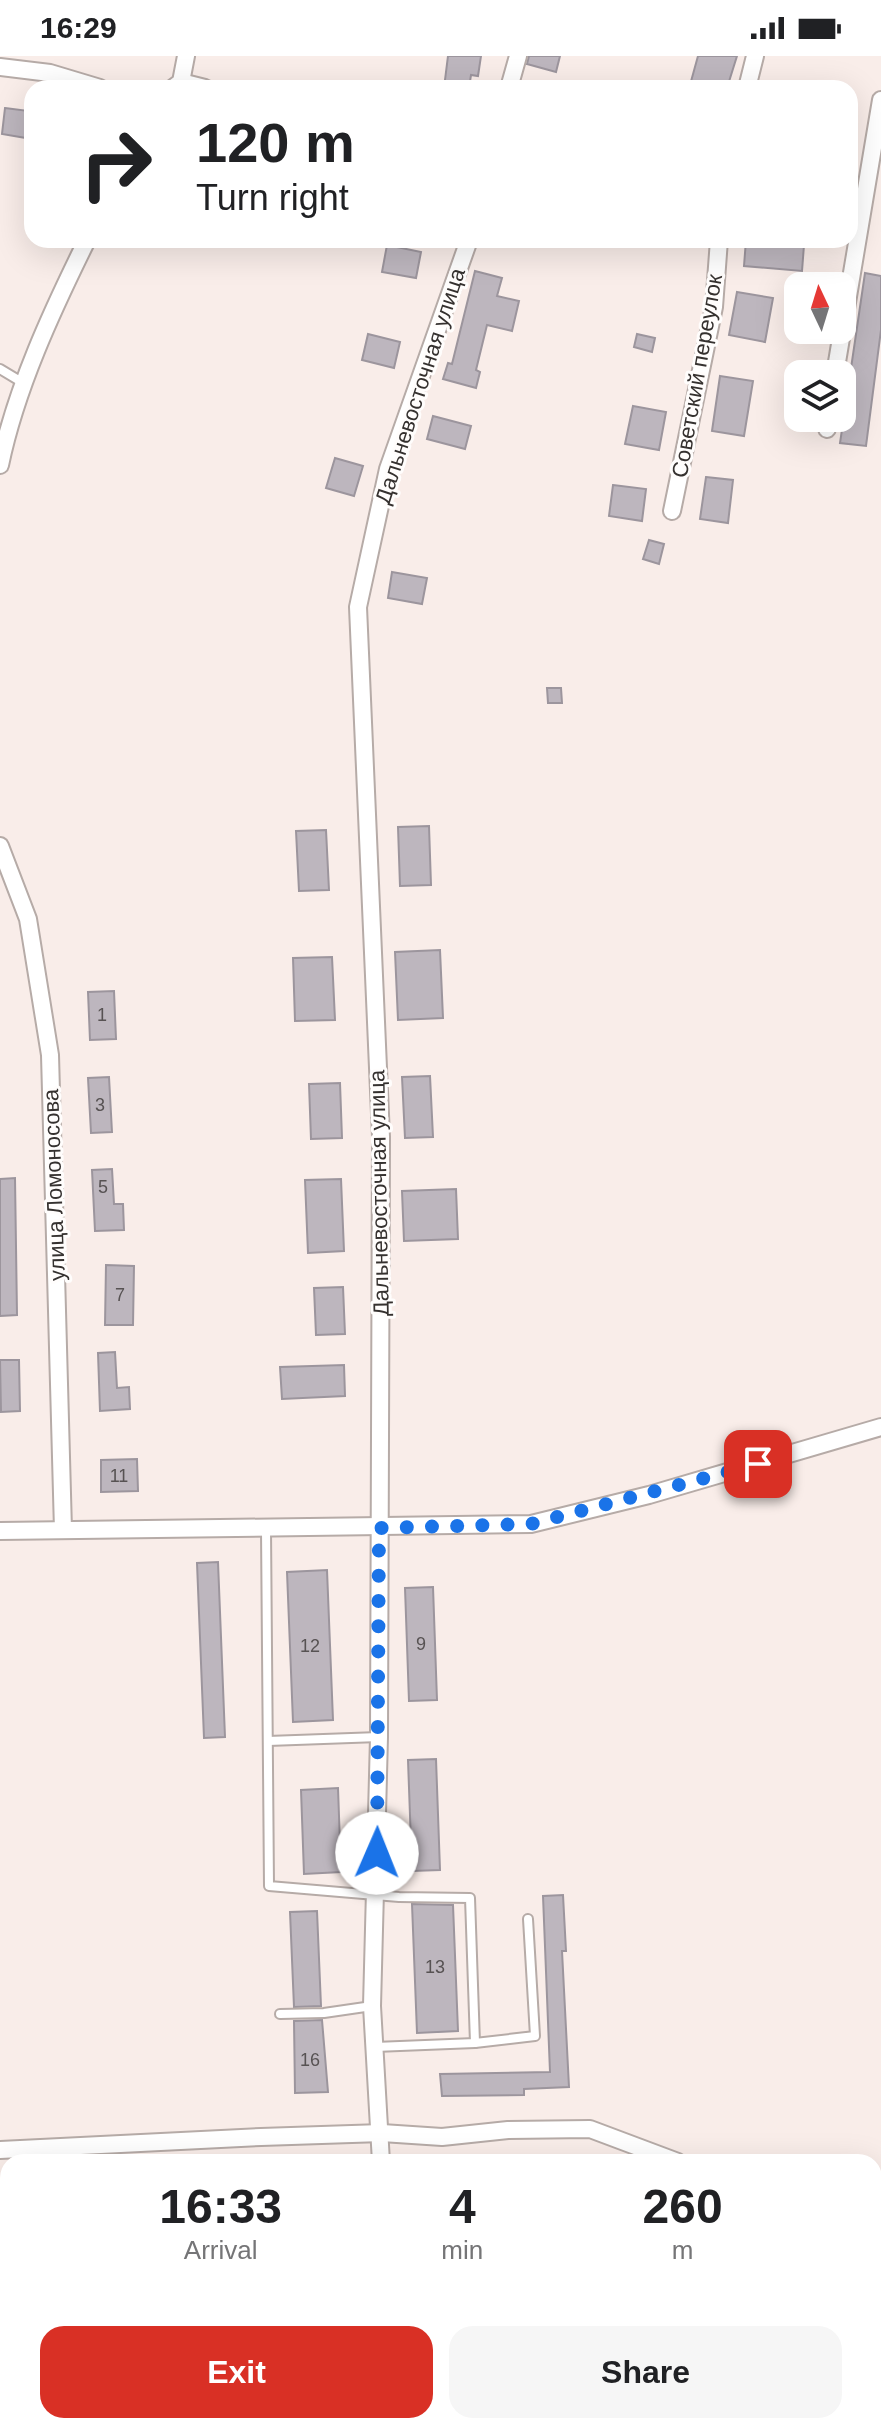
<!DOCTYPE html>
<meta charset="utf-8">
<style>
body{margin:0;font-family:Arial,sans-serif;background:#f6f6f6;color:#202124;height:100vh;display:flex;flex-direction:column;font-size:30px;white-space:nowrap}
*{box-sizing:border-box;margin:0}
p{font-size:26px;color:#757577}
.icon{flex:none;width:44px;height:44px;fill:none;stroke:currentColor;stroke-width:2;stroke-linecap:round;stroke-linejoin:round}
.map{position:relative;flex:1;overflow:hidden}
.sheet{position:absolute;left:0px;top:2098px;width:882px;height:280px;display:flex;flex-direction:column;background:#fff;border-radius:24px 24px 0 0;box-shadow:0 8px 32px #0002}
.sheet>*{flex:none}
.guide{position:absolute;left:24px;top:24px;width:834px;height:168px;border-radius:24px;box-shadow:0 8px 32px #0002;background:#fff;color:#202124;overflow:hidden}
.needle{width:52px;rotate:356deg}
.controls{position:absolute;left:784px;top:216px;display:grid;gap:16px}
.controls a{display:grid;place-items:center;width:72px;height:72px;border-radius:16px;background:#fff;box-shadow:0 8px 32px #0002;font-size:40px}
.pin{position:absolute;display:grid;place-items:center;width:68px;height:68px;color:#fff;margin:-34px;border-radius:16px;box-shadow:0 4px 12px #0006}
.me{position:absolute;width:88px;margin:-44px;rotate:1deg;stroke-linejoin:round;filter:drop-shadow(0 0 6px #0008)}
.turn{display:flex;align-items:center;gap:28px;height:168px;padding:0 40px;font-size:36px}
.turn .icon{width:104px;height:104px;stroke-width:2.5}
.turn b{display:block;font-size:56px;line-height:68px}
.eta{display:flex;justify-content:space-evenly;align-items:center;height:136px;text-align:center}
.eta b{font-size:48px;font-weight:700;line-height:56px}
.action{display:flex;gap:16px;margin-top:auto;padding:16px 40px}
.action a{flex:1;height:92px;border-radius:24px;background:#d93025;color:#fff;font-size:32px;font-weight:700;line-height:92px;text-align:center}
.action a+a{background:#f6f6f6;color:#202124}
.status{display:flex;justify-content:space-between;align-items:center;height:56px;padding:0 40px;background:#fff;direction:ltr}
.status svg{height:22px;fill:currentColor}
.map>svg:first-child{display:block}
</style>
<div class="status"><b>16:29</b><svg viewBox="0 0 49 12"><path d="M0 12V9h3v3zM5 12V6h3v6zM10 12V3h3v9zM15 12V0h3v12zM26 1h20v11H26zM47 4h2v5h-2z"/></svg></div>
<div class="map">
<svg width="881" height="2378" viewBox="0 0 881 2378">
<rect width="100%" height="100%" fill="#f9ede9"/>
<g fill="#bdb6be" stroke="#9c959d" stroke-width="2">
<polygon points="448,0 481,0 478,20 471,19 469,32 444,32"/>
<polygon points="529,0 560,0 556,16 527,8"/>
<polygon points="698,0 737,0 727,32 690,29"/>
<polygon points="5,52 29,55 26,82 2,78"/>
<polygon points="746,184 804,189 802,215 744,210"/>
<polygon points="387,189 421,196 416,222 382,216"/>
<polygon points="475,215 502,222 497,240 519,245 512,275 487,269 476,314 480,316 476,332 443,323 448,307 452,308"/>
<polygon points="865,217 881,220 881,274 866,390 840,387"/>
<polygon points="737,236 773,242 765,286 729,279"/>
<polygon points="368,278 400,286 394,312 362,304"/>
<polygon points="637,278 655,282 652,296 634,291"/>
<polygon points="720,320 753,325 744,380 712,375"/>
<polygon points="633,350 666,356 659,394 625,388"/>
<polygon points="433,360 471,370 465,393 427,383"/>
<polygon points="335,402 363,410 354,440 326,432"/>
<polygon points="706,421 733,424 728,467 700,463"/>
<polygon points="613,429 646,433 642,465 609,460"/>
<polygon points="649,484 664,488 659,508 643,503"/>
<polygon points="392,516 427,522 422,548 388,542"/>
<polygon points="547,632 561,632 562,647 548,647"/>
<polygon points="429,770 431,829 400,830 398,771"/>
<polygon points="326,774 329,834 299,835 296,775"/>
<polygon points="440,894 443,962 398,964 395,896"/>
<polygon points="332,901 335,964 295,965 293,902"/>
<polygon points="114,935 116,983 90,984 88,936"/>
<polygon points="430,1020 433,1081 405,1082 402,1021"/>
<polygon points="109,1021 112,1076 91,1077 88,1022"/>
<polygon points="340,1027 342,1082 311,1083 309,1028"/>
<polygon points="112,1113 114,1148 123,1148 124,1174 95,1175 92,1114"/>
<polygon points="15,1122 17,1259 0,1260 0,1123"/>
<polygon points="341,1123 344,1195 308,1197 305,1124"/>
<polygon points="456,1133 458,1183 404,1185 402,1135"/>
<polygon points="106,1209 134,1210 133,1269 105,1269"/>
<polygon points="343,1231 345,1278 316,1279 314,1232"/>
<polygon points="115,1296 117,1332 129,1331 130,1353 100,1355 98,1297"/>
<polygon points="0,1304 19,1304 20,1355 1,1356"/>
<polygon points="344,1309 345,1340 282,1343 280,1311"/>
<polygon points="137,1403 138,1435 101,1436 101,1404"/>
<polygon points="218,1506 225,1681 204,1682 197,1507"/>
<polygon points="327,1514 333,1664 293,1666 287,1516"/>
<polygon points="433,1531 437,1644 409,1645 405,1532"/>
<polygon points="436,1703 440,1814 412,1815 408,1704"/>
<polygon points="338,1732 341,1816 304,1818 301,1734"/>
<polygon points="563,1839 566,1895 562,1895 569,2031 524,2033 524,2039 442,2040 440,2018 550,2016 543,1840"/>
<polygon points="412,1848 453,1849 458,1975 417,1977"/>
<polygon points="317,1855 321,1950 294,1951 290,1856"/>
<polygon points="322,1964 328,2036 295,2037 294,1965"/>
</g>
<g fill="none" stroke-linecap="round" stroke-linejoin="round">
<defs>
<g id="service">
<polyline points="0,313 25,328"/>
<polyline points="266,1474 269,1830 399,1841 470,1842 475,1987 375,1991"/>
<polyline points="268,1685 379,1681"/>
<polyline points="280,1958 324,1957 372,1950"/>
<polyline points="475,1987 535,1980 528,1863"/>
</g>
<g id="minor">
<polyline points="0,11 50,17 100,32"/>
<polyline points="181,26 205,32"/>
<polyline points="173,32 181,26 186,0"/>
<polyline points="509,32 518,0"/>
<polyline points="747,32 755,0"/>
<polyline points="835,318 881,44"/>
<polyline points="827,373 829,362"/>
<path d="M0,409C16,332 52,255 87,184"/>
<polyline points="672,455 714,251 719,184"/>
<polyline points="0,790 28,863 50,999 63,1474"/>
<polyline points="0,1475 531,1468 649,1439 881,1371"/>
<polyline points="0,2094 261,2081 382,2077 442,2081 508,2074 590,2073 678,2106"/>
<polyline points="381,2106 372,1950 379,1681 381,1081 358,551 388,413 469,184"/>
<polyline points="99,2370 99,2378"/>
<polyline points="379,2378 379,2370"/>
</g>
</defs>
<use href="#service" stroke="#b6aba7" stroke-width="12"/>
<use href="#minor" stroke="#b6aba7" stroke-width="20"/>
<use href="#service" stroke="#fff" stroke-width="8"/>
<use href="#minor" stroke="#fff" stroke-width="16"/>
</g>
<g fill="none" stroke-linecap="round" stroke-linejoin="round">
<polyline stroke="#1a73e8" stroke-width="14" stroke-dasharray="0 25.2" points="377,1797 379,1472 531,1468 758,1408"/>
</g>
<g text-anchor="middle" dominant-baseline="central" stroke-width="6" stroke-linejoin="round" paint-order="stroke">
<g font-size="18" fill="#575253">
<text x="102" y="959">1</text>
<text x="100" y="1049">3</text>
<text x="103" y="1131">5</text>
<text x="120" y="1239">7</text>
<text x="119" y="1420">11</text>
<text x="421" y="1588">9</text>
<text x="310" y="1590">12</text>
<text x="435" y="1911">13</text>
<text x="310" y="2004">16</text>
</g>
<g font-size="22" fill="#35312f" stroke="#fffdfc">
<text transform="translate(697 320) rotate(-80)">Советский переулок</text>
<text transform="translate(420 330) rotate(-72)">Дальневосточная улица</text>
<text transform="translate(54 1129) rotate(-92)">улица Ломоносова</text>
<text transform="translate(379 1137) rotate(-91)">Дальневосточная улица</text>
</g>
</g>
</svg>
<div class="controls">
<a><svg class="needle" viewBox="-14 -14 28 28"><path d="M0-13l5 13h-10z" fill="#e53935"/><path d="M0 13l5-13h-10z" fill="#757577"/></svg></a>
<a><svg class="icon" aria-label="layers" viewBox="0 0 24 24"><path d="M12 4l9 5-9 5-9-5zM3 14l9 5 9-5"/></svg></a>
</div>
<div class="pin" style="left:758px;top:1408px;background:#d93025"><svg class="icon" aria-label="arrive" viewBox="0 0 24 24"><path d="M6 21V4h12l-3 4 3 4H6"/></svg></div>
<svg class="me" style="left:377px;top:1797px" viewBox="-20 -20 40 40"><circle r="19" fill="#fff"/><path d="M0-13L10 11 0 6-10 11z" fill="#1a73e8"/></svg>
<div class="guide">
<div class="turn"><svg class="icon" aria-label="right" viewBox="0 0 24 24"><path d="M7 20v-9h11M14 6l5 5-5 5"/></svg><div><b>120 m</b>Turn right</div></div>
</div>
<section class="sheet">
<div class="eta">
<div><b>16:33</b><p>Arrival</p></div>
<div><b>4</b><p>min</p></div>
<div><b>260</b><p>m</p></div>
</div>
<div class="action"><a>Exit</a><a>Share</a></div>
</section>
</div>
